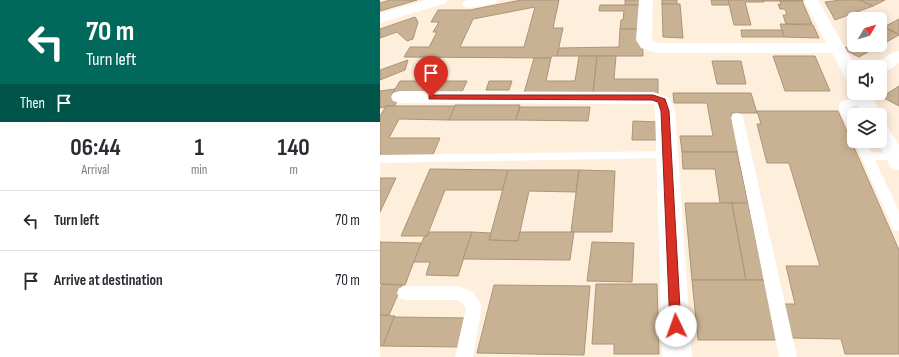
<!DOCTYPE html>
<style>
body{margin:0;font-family:"Sofia Sans Condensed",sans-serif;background:#f2f2f3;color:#2b2b33;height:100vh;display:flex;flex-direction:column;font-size:15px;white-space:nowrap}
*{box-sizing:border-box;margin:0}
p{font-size:13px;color:#7c7c81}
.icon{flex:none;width:22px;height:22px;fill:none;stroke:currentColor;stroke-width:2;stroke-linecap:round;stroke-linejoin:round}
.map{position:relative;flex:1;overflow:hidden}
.details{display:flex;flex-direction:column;background:#fff;width:380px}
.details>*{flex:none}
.guide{background:#00695c;color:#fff;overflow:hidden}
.needle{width:26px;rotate:52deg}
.controls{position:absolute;left:467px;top:12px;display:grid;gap:8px}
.controls a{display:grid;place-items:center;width:40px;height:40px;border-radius:6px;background:#fff;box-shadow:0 2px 10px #0003;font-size:20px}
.pin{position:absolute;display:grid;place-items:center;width:34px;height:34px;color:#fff;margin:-41px -17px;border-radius:50% 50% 50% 0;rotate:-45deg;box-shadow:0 0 4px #0007}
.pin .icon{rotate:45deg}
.me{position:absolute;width:44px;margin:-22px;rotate:357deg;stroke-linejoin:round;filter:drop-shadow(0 0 3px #0008)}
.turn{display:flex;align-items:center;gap:14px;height:84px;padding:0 20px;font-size:18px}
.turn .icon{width:52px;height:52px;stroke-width:2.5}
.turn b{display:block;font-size:28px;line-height:34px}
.then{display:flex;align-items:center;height:38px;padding:0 20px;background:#0003;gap:8px;font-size:15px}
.eta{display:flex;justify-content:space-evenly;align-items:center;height:68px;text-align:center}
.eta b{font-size:24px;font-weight:700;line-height:28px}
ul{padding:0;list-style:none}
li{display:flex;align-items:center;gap:12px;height:60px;padding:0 20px;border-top:1px solid #e1e1e2}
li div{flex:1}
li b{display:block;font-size:15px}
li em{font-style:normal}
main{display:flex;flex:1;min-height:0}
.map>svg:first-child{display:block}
</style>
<main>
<section class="details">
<div class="guide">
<div class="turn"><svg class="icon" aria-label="left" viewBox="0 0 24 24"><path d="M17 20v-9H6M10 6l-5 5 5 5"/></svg><div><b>70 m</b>Turn left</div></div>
<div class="then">Then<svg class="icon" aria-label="arrive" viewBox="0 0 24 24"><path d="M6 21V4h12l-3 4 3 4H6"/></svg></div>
</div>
<div class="eta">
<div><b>06:44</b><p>Arrival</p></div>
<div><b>1</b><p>min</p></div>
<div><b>140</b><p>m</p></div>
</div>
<ul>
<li><svg class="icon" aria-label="left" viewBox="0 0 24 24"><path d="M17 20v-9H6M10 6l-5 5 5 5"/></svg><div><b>Turn left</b></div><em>70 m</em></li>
<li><svg class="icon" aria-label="arrive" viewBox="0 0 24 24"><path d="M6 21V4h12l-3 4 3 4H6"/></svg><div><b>Arrive at destination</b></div><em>70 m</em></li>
</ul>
</section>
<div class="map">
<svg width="519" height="357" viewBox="0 0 519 357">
<rect width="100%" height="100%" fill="#feeedc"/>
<g fill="#c9b194" stroke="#ab9478" fill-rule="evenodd">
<polygon points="10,0 37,0 0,11 0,3"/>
<path d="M141,0H179L173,28H183L177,56H172L171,58L24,57L30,47H49L57,32H53L59,22H51L58,10H90ZM155,7L144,47H80L93,19Z"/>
<rect x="245" y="0" width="17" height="5"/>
<rect x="282" y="0" width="15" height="4"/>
<polygon points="331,0 348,0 350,5 332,5"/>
<polygon points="348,0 383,0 384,2 365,2 371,25 354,25"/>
<polygon points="383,0 423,0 423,1 384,1"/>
<polygon points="461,0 480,0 493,6 455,20 445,2"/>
<polygon points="480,0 505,0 493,6"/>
<polygon points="400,1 422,1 432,24 406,24 403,15 407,15 405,9 400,9 398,4 401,5"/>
<polygon points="282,4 300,4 303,38 283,37"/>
<polygon points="220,5 262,5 262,29 240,29 241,20 243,20 244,11 219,11"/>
<polygon points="35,17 38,22 33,39 27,41 17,32 0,38 0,29"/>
<polygon points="519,19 519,34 504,27"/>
<polygon points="400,24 433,25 439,38 404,37"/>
<polygon points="504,27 519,35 479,57 463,49 474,43 474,45 500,45 500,29"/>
<polygon points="240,29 262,29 263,56 177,56 179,48 239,47"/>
<polygon points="361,30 402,30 404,37 362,37"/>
<polygon points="199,56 217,56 213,94 144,93 154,58 171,58 166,81 195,81"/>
<polygon points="217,56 236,56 234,79 278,79 278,94 213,94"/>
<polygon points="393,56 435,56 450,91 405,91"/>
<polygon points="28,60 25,70 0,80 0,70"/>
<polygon points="332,61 361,61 366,84 337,84"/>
<polygon points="20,81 87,81 81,94 12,94"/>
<polygon points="109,81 132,81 129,90 106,90"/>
<polygon points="519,86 519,106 502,97"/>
<polygon points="15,89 12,94 19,94 15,106 6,106 5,107 0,108 0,91"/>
<polygon points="293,93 371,93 377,113 351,113 360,152 302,152 300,136 333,136 327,103 294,103"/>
<polygon points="75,105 140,105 136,120 69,120"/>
<polygon points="6,106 75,106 69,120 19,119 9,138 60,138 52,157 0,156 0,116"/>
<polygon points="140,107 210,107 208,121 136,120"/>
<polygon points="377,111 458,111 519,250 519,354 465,354 461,339 412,338 404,304 415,304 406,266 440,266 409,163 387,163 377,124 381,124"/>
<polygon points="253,121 278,122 279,140 252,140"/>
<polygon points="302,152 357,152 368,203 340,203 335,169 303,169"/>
<polygon points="50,169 128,170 123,190 65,190 47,236 21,236"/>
<polygon points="128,170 199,170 196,192 149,191 138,241 109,240"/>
<polygon points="199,170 235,171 232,232 191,232"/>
<polygon points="0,178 16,178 0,212"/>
<polygon points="305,203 352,203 366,280 312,280"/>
<polygon points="352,203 368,203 384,280 366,280"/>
<polygon points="49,232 92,232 78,276 46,275 50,262 33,262 44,237 47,236"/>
<polygon points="92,232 111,233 109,240 138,241 140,232 194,232 190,260 83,259"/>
<polygon points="0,242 41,243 25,285 0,284"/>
<polygon points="212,242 254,243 252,282 207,281"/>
<polygon points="312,280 384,280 397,340 318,340"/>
<polygon points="2,284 22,285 9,315 0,315 0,289"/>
<polygon points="216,284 277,284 279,354 234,354 234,344 212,344"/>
<polygon points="114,285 210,286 204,355 97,353"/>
<polygon points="0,315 15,316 3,346 0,346"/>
<polygon points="14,317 88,318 80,347 3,346"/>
</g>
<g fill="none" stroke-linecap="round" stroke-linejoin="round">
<g fill="#fff" fill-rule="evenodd">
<polygon points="485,99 489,100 491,102 489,104 471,106 474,116 474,133 470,132 459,109 459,103 465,100"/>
<polygon points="357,113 361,114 363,117 417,357 399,357 351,117 353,114"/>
<polygon points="474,141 486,141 491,152 519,154 519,160 495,160 519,211 519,231 514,230 512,226"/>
<polygon points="286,151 290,152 292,155 290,158 0,163 0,155"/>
<polygon points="25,286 77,286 93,292 102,306 93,357 75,357 86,308 81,302 76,300 25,300 19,298 17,293 19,288"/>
</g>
<g fill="#fff" fill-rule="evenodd">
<polygon points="46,0 68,0 66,3 0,23 0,13"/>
<polygon points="88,0 118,0 116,3 89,8 84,7 82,4 84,1"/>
<polygon points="259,0 273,0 272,40 278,43 446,43 424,0 438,0 476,67 474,67 474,84 468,83 452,53 277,53 261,48 256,40"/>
<polygon points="519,51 519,63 506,72 500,73 500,67 492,67 513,52"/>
<polygon points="474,90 474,93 490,93 502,115 500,117 500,115 482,115 472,93"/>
<polygon points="20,91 273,92 289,97 295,111 312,357 282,357 275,111 274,104 20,103 13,101 11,97 13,93"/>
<polygon points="500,123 507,125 519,145 519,170 511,168 497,141 500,141"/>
</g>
</g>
<polygon fill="#d93025" stroke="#8d1f18" points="49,95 273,95 285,99 289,111 301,326 300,330 296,331 291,330 290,326 281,111 278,102 272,100 51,99 49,99"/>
</svg>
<div class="controls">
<a><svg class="needle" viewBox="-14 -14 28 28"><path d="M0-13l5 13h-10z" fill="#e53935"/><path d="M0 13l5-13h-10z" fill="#7c7c81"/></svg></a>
<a><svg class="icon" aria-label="sound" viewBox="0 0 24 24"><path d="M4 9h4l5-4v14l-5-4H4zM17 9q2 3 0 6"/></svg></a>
<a><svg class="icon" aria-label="layers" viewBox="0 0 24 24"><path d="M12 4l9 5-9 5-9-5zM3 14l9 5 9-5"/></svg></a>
</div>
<div class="pin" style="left:51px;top:97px;background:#d93025"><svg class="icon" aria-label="arrive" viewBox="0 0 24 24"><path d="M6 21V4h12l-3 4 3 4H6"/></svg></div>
<svg class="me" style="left:296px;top:326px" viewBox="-20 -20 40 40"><circle r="19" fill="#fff"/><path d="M0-13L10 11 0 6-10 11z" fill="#d93025"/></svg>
</div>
</main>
